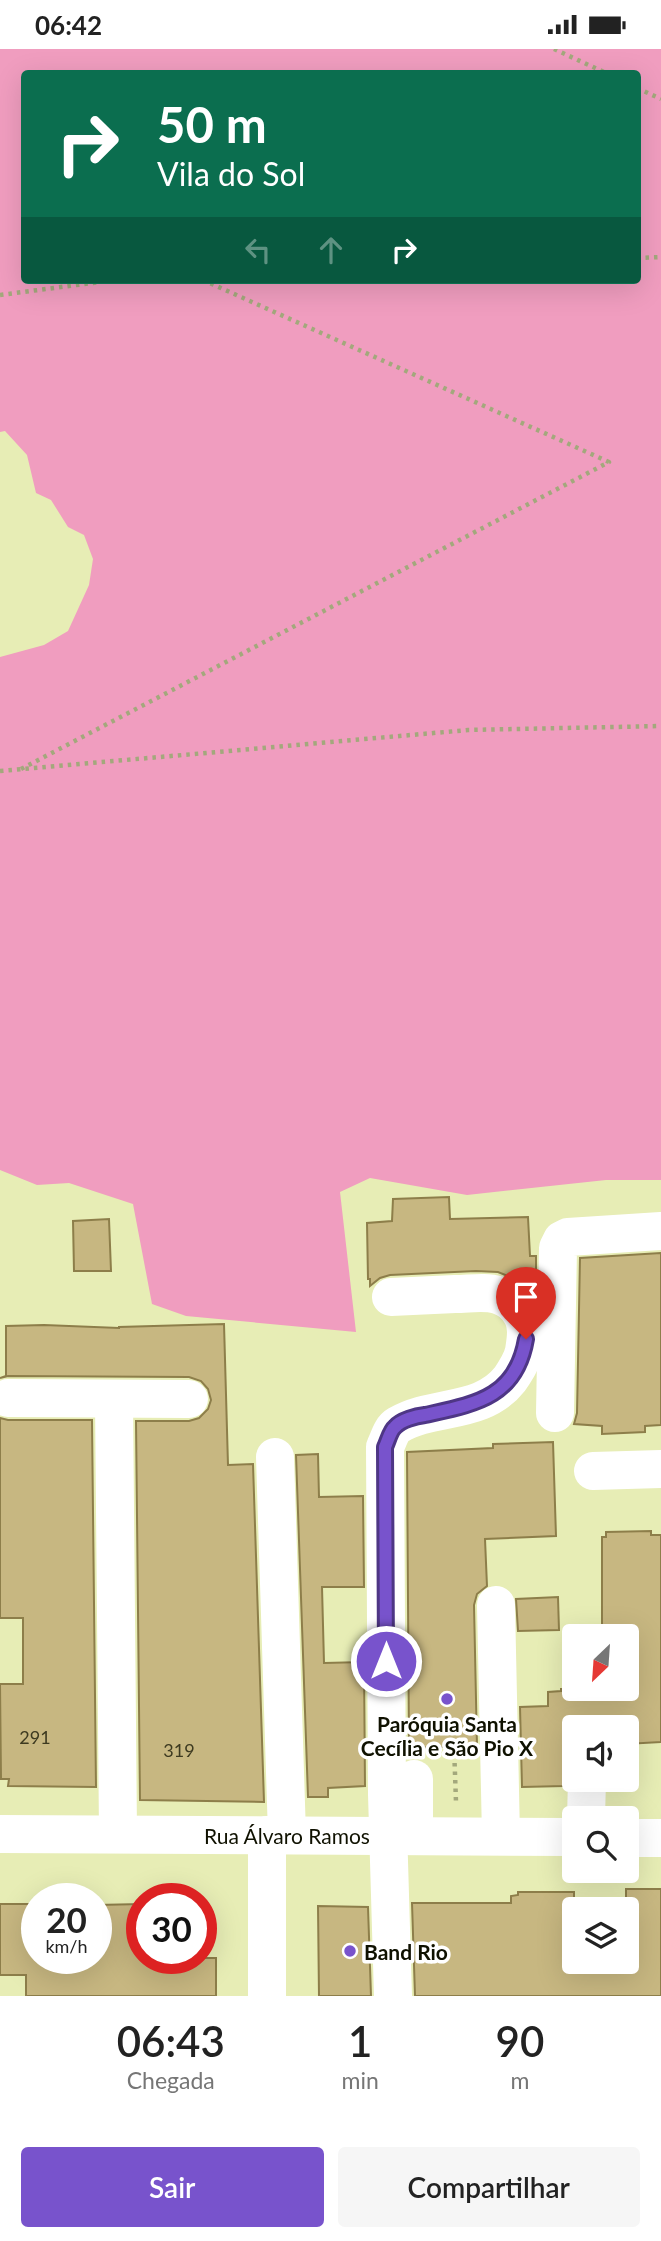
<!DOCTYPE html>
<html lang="pt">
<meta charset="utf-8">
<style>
body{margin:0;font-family:Lato,sans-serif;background:#f6f6f6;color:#222;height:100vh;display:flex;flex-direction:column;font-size:26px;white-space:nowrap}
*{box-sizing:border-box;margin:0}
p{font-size:23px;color:#767676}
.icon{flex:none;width:38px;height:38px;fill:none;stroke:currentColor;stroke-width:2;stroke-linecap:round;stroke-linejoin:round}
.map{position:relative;height:1947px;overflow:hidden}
.drawer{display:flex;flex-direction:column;background:#fff;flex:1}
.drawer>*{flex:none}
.guide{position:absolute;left:21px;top:21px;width:620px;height:214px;border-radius:7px;box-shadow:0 7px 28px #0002;background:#0b6e4f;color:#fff;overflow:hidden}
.needle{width:46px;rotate:205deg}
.controls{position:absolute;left:562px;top:1575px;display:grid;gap:14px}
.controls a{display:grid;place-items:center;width:77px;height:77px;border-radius:7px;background:#fff;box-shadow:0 7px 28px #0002;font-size:35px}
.speed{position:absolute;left:21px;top:1834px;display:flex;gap:14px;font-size:35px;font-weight:700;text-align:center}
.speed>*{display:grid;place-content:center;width:91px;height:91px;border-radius:50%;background:#fff;box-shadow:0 7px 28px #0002;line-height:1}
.speed small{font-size:18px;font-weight:400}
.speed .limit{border:10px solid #d22;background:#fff;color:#111}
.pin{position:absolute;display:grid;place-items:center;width:60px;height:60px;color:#fff;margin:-72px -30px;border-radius:50% 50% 50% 0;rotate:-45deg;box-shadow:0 0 7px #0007}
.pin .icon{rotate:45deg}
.me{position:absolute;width:77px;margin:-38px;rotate:0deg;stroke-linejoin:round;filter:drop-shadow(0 0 5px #0008)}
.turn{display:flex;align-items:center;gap:24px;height:147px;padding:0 21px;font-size:32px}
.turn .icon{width:91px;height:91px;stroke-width:2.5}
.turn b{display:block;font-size:49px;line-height:60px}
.lanes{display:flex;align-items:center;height:66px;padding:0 21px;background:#0003;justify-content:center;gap:35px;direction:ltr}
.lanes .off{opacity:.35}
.eta{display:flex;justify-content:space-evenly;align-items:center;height:119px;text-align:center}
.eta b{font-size:42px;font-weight:600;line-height:49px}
.primary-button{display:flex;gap:14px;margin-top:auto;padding:14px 21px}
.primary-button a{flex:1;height:80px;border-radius:7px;background:#7853cc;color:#fff;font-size:28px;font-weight:600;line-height:80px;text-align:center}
.primary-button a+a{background:#f6f6f6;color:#222}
.status{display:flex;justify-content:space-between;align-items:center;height:49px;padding:0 35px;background:#fff;direction:ltr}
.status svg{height:19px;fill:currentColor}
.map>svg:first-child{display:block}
</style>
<div class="status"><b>06:42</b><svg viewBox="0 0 49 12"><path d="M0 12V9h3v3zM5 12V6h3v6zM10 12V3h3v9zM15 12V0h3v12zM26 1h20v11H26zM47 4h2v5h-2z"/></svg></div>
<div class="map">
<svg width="661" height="1947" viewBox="0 0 661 1947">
<rect width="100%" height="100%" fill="#e7edb5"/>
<path fill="#f09dbf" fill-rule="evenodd" d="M0,0H661V1131H606L467,1146L370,1129L340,1143L356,1283L186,1267L152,1255L133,1155L69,1134L37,1136L0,1121V608L44,596L68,582L89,536L93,510L84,486L68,478L51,451L36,444L27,406L5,382L0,383ZM24,24H637V231H24Z"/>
<g fill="#c7b781" stroke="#8d7e4a" stroke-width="2">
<polygon points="449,1148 450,1170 528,1168 530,1207 536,1207 536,1231 518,1231 498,1223 476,1222 390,1226 380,1229 370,1237 370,1230 368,1230 367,1174 392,1172 393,1150"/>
<polygon points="109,1170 111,1222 74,1222 73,1172"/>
<polygon points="661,1204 661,1376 645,1377 645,1383 602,1385 602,1377 574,1375 577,1364 580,1209"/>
<polygon points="224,1275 228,1416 253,1415 264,1753 140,1751 136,1372 189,1372 199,1369 208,1360 211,1351 208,1340 201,1332 189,1328 8,1327 0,1329 6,1327 6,1277 44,1276 119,1279 119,1278"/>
<polygon points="0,1369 8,1371 92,1371 96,1738 8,1737 9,1730 1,1730 0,1635 23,1635 23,1569 0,1569"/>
<polygon points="553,1393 556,1487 485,1490 487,1537 477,1545 474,1556 477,1697 409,1699 407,1403 493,1399 493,1395"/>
<polygon points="318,1405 319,1448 363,1447 364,1538 322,1538 324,1614 364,1613 365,1737 328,1739 328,1748 308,1748 296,1406"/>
<polygon points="651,1482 651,1486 661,1486 661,1693 626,1695 626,1678 574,1678 574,1697 563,1697 564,1737 522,1738 520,1658 548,1657 548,1643 561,1642 561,1640 626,1640 626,1587 602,1587 602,1488 606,1488 606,1483"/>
<polygon points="558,1548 559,1581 518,1582 516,1550"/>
<polygon points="626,1840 661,1840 661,1947 415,1947 412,1854 511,1854 511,1847 518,1846 518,1843 574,1843 574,1913 626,1913"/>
<polygon points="0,1855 37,1855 37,1909 96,1909 96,1856 142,1855 142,1909 216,1909 216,1947 26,1947 26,1926 0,1926"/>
<polygon points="318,1857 368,1858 371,1947 319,1947"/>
</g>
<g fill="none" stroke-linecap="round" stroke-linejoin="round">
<g stroke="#a3a87c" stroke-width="4.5" stroke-dasharray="3.5 5" stroke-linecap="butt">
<polyline points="554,0 606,24"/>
<polyline points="637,39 661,50"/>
<polyline points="637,209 661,208"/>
<polyline points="0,246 115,231"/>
<polyline points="21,720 609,413 203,231"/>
<polyline points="0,722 468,681 661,677"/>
<polyline points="454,1697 456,1753"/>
</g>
<g stroke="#fff" stroke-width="38">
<path d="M391,1248C413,1247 434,1246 455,1245C469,1245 485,1242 498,1246C508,1249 517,1256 522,1266C528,1277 526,1289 524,1302C522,1312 516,1321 510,1330C482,1366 434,1355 398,1376C391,1380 389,1390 385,1398L387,1745L393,1947"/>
<polyline points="8,1349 189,1350"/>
<polyline points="114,1350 118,1784"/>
<polyline points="555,1364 558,1199 562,1191 568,1188 661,1182"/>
<polyline points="275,1408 287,1786"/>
<polyline points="593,1422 661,1420"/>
<polyline points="496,1556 501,1787"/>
<polyline points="586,1769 587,1731"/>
<polyline points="0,1785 574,1788"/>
<polyline points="267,1786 267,1947"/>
<polyline points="414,1787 414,1730"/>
<polyline points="626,1789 661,1789"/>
</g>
</g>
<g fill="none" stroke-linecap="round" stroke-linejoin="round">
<defs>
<path id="route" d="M386,1612L385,1398C388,1392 390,1382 395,1378C401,1371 416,1367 425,1366C475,1355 516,1349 526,1290"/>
</defs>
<use href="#route" stroke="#4e3685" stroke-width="18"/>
<use href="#route" stroke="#7853cc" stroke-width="12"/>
</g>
<g fill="#7853cc" stroke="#fff" stroke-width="2.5">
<circle cx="447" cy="1650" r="7"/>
<circle cx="350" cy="1902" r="7"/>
</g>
<g text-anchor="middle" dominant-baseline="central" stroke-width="7" stroke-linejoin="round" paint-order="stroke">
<g font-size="18" fill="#3d3a20">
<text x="35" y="1688">291</text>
<text x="179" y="1701">319</text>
</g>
<g font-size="21" font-weight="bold" fill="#0f1100" stroke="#fff">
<text x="447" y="1674">Paróquia Santa<tspan x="447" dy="24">Cecília e São Pio X</tspan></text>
<text x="364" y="1902" text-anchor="start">Band Rio</text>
</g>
<g font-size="21" fill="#0f1100" stroke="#fff">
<text x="287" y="1786">Rua Álvaro Ramos</text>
</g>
</g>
</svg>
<div class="controls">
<a><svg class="needle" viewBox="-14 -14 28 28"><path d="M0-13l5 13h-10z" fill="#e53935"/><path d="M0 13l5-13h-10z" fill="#767676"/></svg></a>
<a><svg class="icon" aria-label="sound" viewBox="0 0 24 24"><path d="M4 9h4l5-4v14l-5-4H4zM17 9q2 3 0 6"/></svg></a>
<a><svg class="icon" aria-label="search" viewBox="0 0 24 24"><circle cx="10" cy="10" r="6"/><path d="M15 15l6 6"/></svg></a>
<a><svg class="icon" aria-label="layers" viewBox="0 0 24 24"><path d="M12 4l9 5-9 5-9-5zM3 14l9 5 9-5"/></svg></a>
</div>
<div class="speed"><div>20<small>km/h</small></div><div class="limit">30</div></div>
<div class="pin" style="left:526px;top:1290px;background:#d93025"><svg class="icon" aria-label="arrive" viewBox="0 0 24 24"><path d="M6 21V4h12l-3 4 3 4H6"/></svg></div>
<svg class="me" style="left:386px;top:1612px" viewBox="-20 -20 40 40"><circle r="17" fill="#7853cc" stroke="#fff" stroke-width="3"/><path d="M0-11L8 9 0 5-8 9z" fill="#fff"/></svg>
<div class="guide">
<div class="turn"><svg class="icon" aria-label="right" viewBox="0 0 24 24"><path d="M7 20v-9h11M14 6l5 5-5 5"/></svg><div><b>50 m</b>Vila do Sol</div></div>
<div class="lanes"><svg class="icon off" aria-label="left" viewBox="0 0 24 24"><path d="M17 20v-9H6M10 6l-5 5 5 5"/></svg><svg class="icon off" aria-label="ahead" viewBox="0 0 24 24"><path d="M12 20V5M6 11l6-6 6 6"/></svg><svg class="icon" aria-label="right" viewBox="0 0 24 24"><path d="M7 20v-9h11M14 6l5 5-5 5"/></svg></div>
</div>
</div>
<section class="drawer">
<div class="eta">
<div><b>06:43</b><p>Chegada</p></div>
<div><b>1</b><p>min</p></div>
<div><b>90</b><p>m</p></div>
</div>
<div class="primary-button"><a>Sair</a><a>Compartilhar</a></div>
</section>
